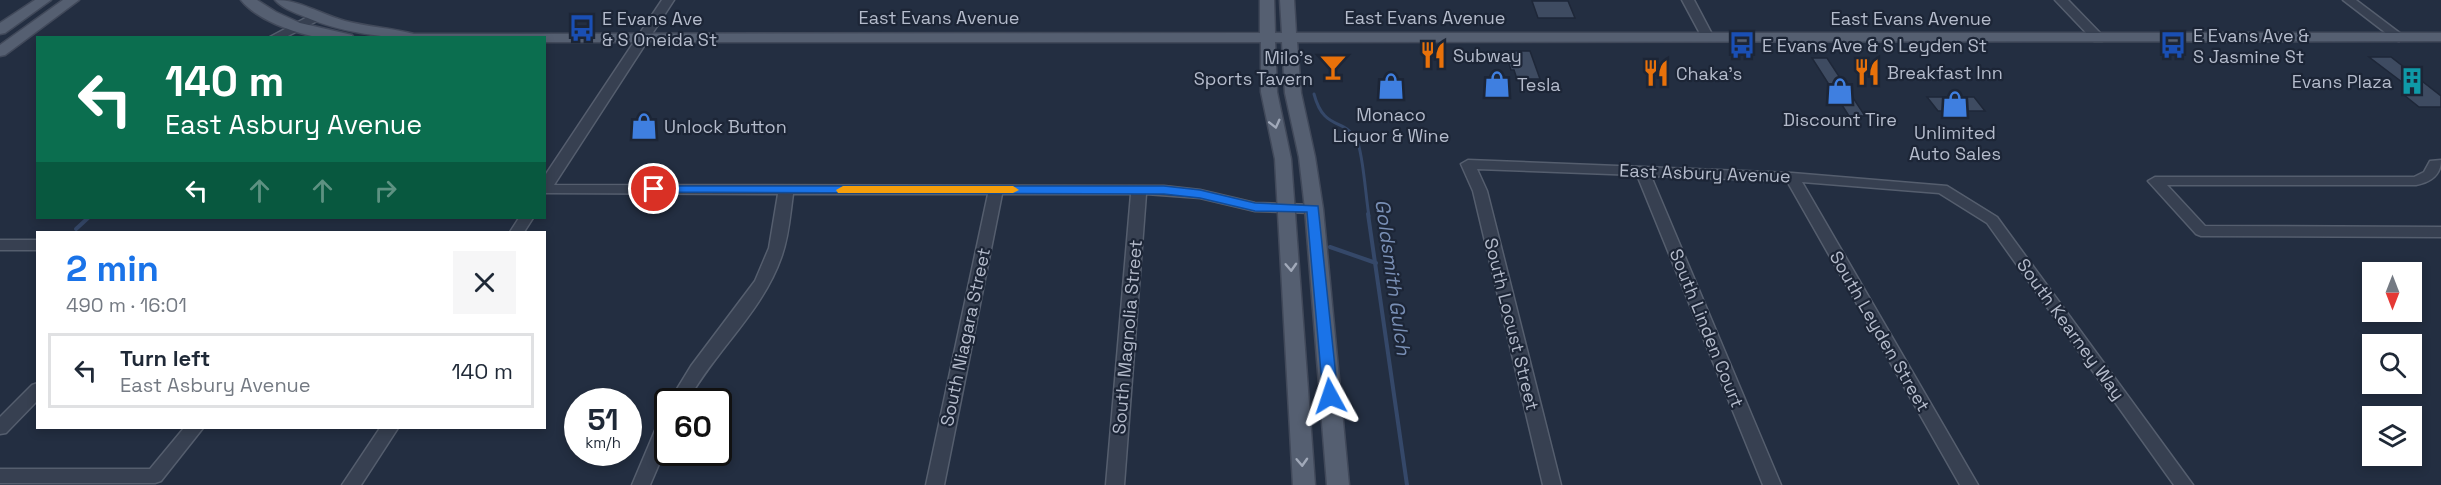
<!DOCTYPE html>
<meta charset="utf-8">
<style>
body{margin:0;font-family:"Space Grotesk",sans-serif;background:#f6f6f7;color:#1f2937;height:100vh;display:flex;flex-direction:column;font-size:22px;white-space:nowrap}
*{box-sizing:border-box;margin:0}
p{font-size:20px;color:#747a83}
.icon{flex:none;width:33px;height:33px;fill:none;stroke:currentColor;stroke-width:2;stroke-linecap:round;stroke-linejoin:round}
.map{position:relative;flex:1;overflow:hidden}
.drawer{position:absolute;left:36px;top:231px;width:510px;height:198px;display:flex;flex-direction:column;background:#fff;border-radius:0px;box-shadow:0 3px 9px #0003}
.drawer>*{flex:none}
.banner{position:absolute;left:36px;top:36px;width:510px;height:183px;border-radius:0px;box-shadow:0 3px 9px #0003;background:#0b6e4f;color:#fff;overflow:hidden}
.needle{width:39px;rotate:180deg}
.tools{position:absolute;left:2362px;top:262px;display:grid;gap:12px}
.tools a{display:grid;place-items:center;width:60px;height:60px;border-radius:0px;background:#fff;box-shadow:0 3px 9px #0003;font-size:30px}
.speed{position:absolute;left:564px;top:388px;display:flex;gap:12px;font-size:30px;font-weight:700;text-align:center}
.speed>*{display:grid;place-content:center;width:78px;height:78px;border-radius:50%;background:#fff;box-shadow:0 3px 9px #0003;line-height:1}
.speed small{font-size:15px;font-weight:400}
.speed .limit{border:3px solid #111;border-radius:9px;background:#fff;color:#111}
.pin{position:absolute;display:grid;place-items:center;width:51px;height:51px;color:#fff;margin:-26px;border:3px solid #fff;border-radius:50%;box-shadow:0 2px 6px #0007}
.me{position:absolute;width:66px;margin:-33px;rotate:355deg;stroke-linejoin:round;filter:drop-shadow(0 0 4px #0008)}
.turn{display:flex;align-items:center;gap:21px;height:126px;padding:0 30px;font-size:27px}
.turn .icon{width:78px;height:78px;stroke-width:2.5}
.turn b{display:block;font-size:42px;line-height:51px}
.lanes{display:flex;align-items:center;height:57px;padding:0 30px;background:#0003;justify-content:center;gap:30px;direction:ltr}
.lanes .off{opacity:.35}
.round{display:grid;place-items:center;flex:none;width:63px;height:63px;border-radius:0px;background:#f6f6f7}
.head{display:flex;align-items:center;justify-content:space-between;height:102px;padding:0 30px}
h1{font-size:36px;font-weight:800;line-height:45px;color:#1a73e8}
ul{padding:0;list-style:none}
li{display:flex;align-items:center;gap:18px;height:75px;margin:0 12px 9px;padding:0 18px;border:3px solid #e0e1e3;border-radius:0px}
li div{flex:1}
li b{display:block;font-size:22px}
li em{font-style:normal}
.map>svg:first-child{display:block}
</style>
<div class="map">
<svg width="2441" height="485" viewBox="0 0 2441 485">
<rect width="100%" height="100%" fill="#232e41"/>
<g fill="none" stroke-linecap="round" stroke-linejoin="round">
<path stroke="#354869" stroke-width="3" d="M1314,94C1324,132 1345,117 1357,141C1363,152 1366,200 1369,216"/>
<g stroke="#354869" stroke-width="4">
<polyline points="1368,214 1407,485"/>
<polyline points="76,229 88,218"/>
<polyline points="1330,247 1376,263"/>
</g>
</g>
<g fill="#3e4b61" stroke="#1e2738" stroke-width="1.5">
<polygon points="1532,1 1568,1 1575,18 1538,18"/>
<polygon points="1505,51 1530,51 1540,79 1517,79 1514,70 1511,70"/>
<polygon points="2369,57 2391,57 2441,96 2441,107 2419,107 2404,95 2419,95"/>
<polygon points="1812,58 1827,58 1865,116 1849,116"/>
<polygon points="1927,97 1974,97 1985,111 1938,111"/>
</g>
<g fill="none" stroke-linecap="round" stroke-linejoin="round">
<defs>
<g id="minor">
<path d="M662,0H674L554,185L1164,186L1200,190L1255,203L1314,205L1321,209L1314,213L1255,211L1200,198L1146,194L1124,485H1106L1131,194H1002L944,485H926L988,194H793C790,215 789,237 781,258C762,312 714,352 687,402H669L691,366L755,281L769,248L778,194L544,193V177Z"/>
<polygon points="1682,0 1694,0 1714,38 1712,41 1704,41"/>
<polygon points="2055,0 2068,0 2102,35 2102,41 2094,41"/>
<polygon points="2343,0 2356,0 2405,37 2399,41 2395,40"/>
<polygon points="315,13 319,14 319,20 284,38 268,38"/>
<polygon points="1468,160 1792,173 1947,186 1997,217 2193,485 2174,485 1987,223 1939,193 1802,182 1978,485 1960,485 1787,181 1651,176 1781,485 1763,485 1637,175 1477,169 1487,191 1561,485 1543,485 1473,191 1461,164"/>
<path d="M2441,160C2441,175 2431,182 2416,185H2167L2205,226L2441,227V237L2201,236L2196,234L2148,181L2155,177H2414L2424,172L2430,161Z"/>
<polygon points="519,218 533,218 524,232 510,232"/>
<rect x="0" y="240" width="38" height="10"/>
<polygon points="38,383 38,400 6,433 0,434 0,417 32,385"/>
<polygon points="668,415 668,443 650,485 632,485 659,421 662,416"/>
<polygon points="184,428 203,428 161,481 155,483 0,483 0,469 150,469"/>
<polygon points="380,428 398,428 361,485 342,485"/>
</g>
<g id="major">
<polygon points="35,0 51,0 5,33 0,34 0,23"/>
<polygon points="63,0 79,0 5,55 0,56 0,45"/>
<path d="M241,0H257L276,12L300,23L352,35L354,38C342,38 328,39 316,37C292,32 257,20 241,0Z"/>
<path d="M275,0C300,0 320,14 345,21C368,27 391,28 414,34L1260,33V0H1274L1275,33H1282L1280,0H1294L1296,33H2441V41L1297,42L1301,93L1315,157L1323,209L1349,485H1327L1305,209L1299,157L1285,93L1282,42H1275L1277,92L1291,159L1315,485H1293L1275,159L1261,92V42H544V38C467,38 374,48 303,16C293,12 282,8 275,0Z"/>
</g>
</defs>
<use href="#minor" stroke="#555e6e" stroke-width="3"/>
<use href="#major" stroke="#41495a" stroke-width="3"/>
<use href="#minor" fill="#374051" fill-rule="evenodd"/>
<use href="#major" fill="#555f71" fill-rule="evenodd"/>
</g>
<defs><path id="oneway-chevron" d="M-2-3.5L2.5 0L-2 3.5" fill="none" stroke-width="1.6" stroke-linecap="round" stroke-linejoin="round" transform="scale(1.5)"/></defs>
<g stroke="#a1a9b9">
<use href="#oneway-chevron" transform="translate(1275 124) rotate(76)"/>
<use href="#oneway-chevron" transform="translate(1291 267) rotate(87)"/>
<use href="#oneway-chevron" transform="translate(1302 462) rotate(87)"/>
</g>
<polygon fill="#1a73e8" stroke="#114b97" stroke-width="1.5" points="654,186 1164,186 1200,190 1255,203 1318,206 1338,396 1336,400 1325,400 1323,396 1307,212 1255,211 1200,198 1164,194 649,192 647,189"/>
<polygon fill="#f59e0b" points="843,186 1013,186 1019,190 1013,193 838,193 836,190"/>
<defs>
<symbol id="bus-bare" viewBox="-9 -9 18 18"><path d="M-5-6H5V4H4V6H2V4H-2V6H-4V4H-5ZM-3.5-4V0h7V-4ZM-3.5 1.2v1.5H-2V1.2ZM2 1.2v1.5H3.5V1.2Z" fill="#1a4fb4" stroke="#1c2536" stroke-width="2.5" paint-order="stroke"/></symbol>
<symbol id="restaurant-bare" viewBox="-9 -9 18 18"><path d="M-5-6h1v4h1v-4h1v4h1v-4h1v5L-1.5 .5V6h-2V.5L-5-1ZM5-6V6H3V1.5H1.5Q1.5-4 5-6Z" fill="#e8710a" stroke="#1c2536" stroke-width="2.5" paint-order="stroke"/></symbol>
<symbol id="bar-bare" viewBox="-9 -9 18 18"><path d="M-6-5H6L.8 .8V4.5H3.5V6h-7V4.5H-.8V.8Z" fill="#e8710a" stroke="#1c2536" stroke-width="2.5" paint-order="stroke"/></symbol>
<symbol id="building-bare" viewBox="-9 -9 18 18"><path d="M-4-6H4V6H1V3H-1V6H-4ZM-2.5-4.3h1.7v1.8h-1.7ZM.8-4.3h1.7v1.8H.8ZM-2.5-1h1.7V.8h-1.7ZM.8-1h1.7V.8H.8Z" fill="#0f9aa8" stroke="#1c2536" stroke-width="2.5" paint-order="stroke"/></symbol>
<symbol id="shop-bare" viewBox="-9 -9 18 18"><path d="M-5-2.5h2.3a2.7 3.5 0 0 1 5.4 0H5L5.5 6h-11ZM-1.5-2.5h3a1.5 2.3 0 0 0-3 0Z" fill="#3f7fe0" stroke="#1c2536" stroke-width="2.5" paint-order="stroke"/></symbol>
</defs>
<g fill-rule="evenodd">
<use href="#bus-bare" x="563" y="9" width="38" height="38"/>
<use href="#bus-bare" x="1723" y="26" width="38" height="38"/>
<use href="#bus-bare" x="2154" y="26" width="38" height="38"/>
<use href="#restaurant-bare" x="1414" y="36" width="38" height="38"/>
<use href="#bar-bare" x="1314" y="48" width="38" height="38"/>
<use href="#restaurant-bare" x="1848" y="53" width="38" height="38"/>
<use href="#restaurant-bare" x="1637" y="54" width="38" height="38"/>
<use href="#building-bare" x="2393" y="62" width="38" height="38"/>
<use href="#shop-bare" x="1478" y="65" width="38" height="38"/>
<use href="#shop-bare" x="1372" y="67" width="38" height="38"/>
<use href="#shop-bare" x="1821" y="72" width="38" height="38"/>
<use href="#shop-bare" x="1936" y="85" width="38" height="38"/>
<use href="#shop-bare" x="625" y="107" width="38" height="38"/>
</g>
<g text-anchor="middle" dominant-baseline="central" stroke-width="4.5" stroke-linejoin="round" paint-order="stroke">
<g font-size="18" fill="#b4bbcb" stroke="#1c2536">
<text x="939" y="17">East Evans Avenue</text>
<text x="1425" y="17">East Evans Avenue</text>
<text x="1911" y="18">East Evans Avenue</text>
<text transform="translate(1705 173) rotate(2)">East Asbury Avenue</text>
<text transform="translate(1512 324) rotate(76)">South Locust Street</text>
<text transform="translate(1707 328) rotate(68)">South Linden Court</text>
<text transform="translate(2071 329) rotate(54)">South Kearney Way</text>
<text transform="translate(1880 331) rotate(60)">South Leyden Street</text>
<text transform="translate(965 337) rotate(-78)">South Niagara Street</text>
<text transform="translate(1127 337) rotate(-85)">South Magnolia Street</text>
</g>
<g font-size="18" fill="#b4bbcb" stroke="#1c2536" text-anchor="start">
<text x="602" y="18">E Evans Ave<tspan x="602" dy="21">&amp; S Oneida St</tspan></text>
<text x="2193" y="35">E Evans Ave &amp;<tspan x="2193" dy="21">S Jasmine St</tspan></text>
<text x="1762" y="45">E Evans Ave &amp; S Leyden St</text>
<text x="1453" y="55">Subway</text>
<text x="1313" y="57" text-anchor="end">Milo's<tspan x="1313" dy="21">Sports Tavern</tspan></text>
<text x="1887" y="72">Breakfast Inn</text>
<text x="1676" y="73">Chaka's</text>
<text x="2392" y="81" text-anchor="end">Evans Plaza</text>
<text x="1517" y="84">Tesla</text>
<text x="1391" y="114" text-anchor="middle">Monaco<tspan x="1391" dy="21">Liquor &amp; Wine</tspan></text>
<text x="1840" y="119" text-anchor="middle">Discount Tire</text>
<text x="664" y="126">Unlock Button</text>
<text x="1955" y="132" text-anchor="middle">Unlimited<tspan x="1955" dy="21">Auto Sales</tspan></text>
</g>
<g font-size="20" font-style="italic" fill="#798fb5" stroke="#1c2536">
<text transform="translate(1393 277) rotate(82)">Goldsmith Gulch</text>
</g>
</g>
</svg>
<div class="tools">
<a><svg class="needle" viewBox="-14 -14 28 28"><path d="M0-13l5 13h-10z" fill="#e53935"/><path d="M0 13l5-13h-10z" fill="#747a83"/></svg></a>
<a><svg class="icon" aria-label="search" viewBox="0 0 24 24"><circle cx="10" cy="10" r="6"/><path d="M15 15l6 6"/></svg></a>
<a><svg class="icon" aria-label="layers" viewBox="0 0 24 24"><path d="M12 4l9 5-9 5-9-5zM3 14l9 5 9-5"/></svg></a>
</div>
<div class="speed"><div>51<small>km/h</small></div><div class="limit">60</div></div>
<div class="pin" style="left:654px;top:189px;background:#d93025"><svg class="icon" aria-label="arrive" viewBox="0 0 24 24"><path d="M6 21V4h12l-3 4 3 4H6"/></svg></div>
<svg class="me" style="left:1330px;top:396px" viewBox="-20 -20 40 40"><path d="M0-17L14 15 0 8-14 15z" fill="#1a73e8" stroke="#fff" stroke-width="4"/></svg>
<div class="banner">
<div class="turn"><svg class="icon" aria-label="left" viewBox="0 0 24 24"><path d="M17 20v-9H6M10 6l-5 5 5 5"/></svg><div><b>140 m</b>East Asbury Avenue</div></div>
<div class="lanes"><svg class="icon" aria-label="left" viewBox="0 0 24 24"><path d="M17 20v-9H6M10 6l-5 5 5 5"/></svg><svg class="icon off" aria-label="ahead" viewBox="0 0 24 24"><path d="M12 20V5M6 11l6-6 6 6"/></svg><svg class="icon off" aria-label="ahead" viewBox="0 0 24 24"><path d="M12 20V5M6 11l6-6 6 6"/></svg><svg class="icon off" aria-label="right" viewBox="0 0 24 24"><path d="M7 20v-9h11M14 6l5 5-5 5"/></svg></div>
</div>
<section class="drawer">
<div class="head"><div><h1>2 min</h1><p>490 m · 16:01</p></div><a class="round"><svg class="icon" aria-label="close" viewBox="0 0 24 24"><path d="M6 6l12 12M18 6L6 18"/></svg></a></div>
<ul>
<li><svg class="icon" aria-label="left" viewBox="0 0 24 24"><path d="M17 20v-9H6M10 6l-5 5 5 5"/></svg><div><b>Turn left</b><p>East Asbury Avenue</p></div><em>140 m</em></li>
</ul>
</section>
</div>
